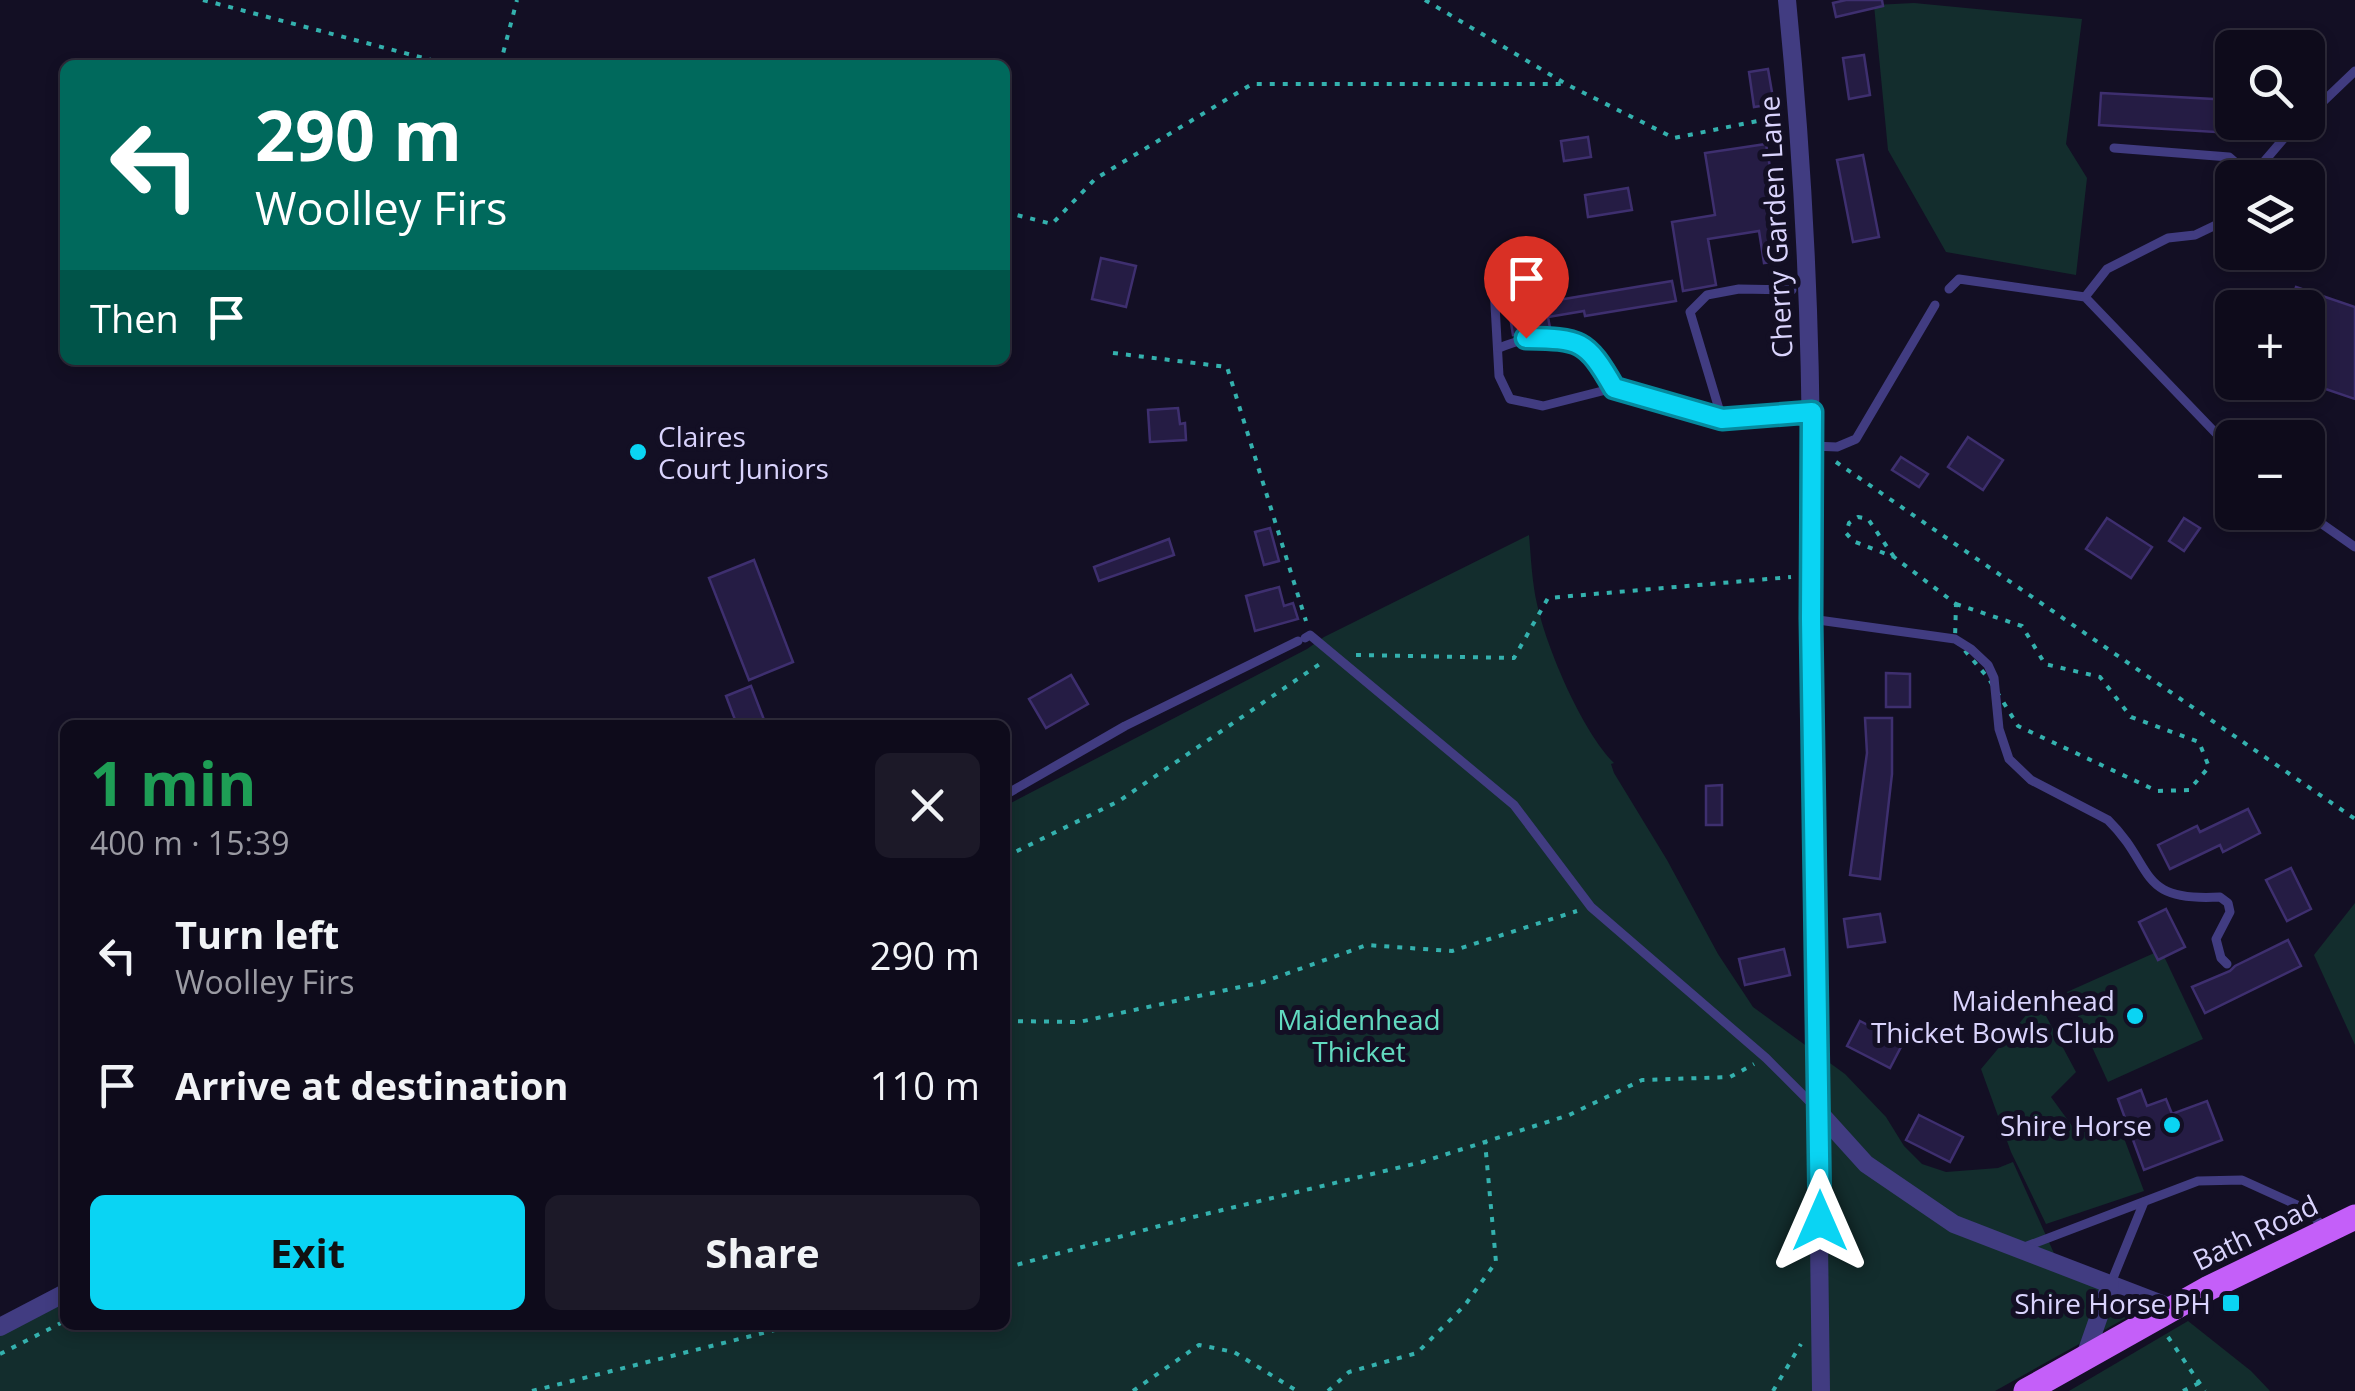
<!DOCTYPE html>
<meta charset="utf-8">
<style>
body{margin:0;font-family:"Open Sans",sans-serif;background:#1c1928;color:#f1f3f6;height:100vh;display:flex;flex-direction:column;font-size:38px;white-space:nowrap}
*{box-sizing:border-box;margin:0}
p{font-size:32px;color:#9b9ba3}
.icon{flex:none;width:55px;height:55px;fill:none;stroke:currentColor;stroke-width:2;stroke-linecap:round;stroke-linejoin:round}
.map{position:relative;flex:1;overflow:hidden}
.details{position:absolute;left:60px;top:720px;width:950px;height:610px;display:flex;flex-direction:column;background:#0e0b1b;border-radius:15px;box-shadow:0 5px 15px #0003,0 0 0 2px #2e2b3a}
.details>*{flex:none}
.top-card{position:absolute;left:60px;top:60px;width:950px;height:305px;border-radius:15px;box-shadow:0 5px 15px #0003,0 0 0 2px #2e2b3a;background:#00695c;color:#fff;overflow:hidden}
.tools{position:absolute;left:2215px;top:30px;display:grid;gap:20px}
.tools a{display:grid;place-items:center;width:110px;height:110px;border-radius:15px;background:#0e0b1b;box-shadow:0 5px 15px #0003,0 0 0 2px #2e2b3a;font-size:50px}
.pin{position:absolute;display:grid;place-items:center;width:85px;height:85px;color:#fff;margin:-102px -42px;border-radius:50% 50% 50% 0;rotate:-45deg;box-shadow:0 0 10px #0007}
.pin .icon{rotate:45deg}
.me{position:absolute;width:110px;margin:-55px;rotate:0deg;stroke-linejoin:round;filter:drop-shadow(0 0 8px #0008)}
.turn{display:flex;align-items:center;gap:35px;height:210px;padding:0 30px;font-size:45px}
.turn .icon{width:130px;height:130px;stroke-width:2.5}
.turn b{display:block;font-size:70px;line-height:85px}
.then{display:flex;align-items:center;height:95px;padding:0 30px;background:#0003;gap:20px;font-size:38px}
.round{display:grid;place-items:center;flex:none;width:105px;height:105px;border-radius:15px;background:#1c1928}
.headline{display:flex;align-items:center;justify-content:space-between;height:170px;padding:0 30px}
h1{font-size:60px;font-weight:700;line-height:75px;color:#1e9e55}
.button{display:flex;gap:20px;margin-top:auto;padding:20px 30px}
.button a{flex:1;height:115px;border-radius:15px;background:#0ad4f3;color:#111;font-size:40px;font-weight:700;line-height:115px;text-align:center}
.button a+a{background:#1c1928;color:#f1f3f6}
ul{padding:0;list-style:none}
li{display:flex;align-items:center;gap:30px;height:130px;padding:0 30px}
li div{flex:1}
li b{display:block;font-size:38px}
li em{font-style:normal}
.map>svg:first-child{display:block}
</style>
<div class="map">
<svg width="2355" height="1391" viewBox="0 0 2355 1391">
<rect width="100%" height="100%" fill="#130f24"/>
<g fill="#132d2d">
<polygon points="1914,3 2082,19 2066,144 2087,178 2076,275 1946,252 1888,150 1874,5"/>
<path d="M1529,535C1531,558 1532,582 1537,604C1547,649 1582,731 1614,763L1611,764L1614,773L1667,860L1718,954L1753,1007L1845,1074L1886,1117L1904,1146L1922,1164L1946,1172L1998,1168L2013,1162L2057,1260L2156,1297L2142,1309L1995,1391H0V1335L65,1301V1325H1005V806L1307,649L1324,637Z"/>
<polygon points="2355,903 2355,1045 2314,955"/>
<polygon points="2161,950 2203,1039 2108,1082 2067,992"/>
<polygon points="2038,1001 2076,1072 2051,1097 2075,1130 2116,1117 2144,1191 2046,1224 2011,1152 1981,1069"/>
<polygon points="2188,1321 2251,1371 2270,1391 2069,1391"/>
</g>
<g fill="#251c44" stroke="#3e2f6f" stroke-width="2.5">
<polygon points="1846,0 1882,0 1883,6 1836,17 1833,3"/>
<polygon points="1864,55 1870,95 1849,99 1843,58"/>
<polygon points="1768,69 1774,104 1754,107 1749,72"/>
<polygon points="2101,93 2232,100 2232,133 2099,125"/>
<polygon points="1588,137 1591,157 1564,161 1561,141"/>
<polygon points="1766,144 1786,260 1764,263 1759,231 1708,239 1716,285 1683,291 1672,222 1715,215 1705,153"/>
<polygon points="1863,155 1879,237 1853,242 1837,160"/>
<polygon points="1628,188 1632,210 1588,217 1585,195"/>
<polygon points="1101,258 1136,266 1126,307 1092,299"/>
<polygon points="1554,278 1558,300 1672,281 1676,301 1585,316 1584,311 1548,317 1550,328 1513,335 1505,286"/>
<polygon points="2296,287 2355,307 2355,399 2308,383 2308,336 2313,320 2308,319 2308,308 2289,308"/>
<polygon points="1178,408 1180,424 1185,423 1186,440 1150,442 1148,410"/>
<polygon points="1968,437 2003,460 1983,490 1948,467"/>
<polygon points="1901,457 1928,474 1919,487 1892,470"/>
<polygon points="2107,518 2152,547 2131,578 2086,549"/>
<polygon points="2184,518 2200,528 2184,551 2169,541"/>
<polygon points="1270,528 1279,561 1264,565 1255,532"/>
<polygon points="1169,539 1174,555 1099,581 1094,567"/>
<polygon points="754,560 793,662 749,680 709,578"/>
<polygon points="1279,587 1284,606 1293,603 1298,619 1255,631 1246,596"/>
<polygon points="1886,673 1910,674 1910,707 1886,707"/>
<polygon points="1071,675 1088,704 1046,728 1029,699"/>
<polygon points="751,686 766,725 737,725 726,696"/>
<polygon points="1865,718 1892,718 1892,774 1880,879 1850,875 1867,753"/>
<polygon points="1722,785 1722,825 1706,825 1706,786"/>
<polygon points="2248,809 2260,833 2223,852 2220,845 2170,869 2158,845 2197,826 2200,832"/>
<polygon points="2291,868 2311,909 2287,921 2266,880"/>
<polygon points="2166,909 2185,947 2158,960 2139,922"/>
<polygon points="1880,914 1885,942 1848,947 1844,919"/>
<polygon points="2288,940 2301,966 2205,1013 2192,987 2230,971 2235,966"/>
<polygon points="1784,949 1790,975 1745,985 1739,959"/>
<polygon points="1860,1021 1903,1043 1890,1068 1847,1046"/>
<polygon points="2141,1090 2147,1106 2166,1099 2172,1114 2207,1101 2222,1140 2144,1170 2118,1099"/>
<polygon points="1919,1115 1963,1137 1950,1162 1906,1140"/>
</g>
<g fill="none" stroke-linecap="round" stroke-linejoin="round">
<g stroke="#34b1ae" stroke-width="4" stroke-dasharray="5 8" stroke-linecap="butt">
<polyline points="203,0 450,65"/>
<polyline points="1425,0 1566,84 1674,138 1782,116"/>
<polyline points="500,65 517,0"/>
<polyline points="1005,212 1052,224 1095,179 1252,84 1566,84"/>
<polyline points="1113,353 1227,367 1306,621"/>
<polyline points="1836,462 2355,819"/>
<polyline points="1894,557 1868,519 1858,517 1849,523 1846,533 1853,541 1894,557 1956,604"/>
<polygon points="1956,604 2022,626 2045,664 2100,677 2131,717 2199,742 2209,767 2189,790 2157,791 2018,726 1989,679 1955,639"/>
<polyline points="1356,655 1514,658 1548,598 1791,577"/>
<polyline points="1005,857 1119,801 1324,661"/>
<polyline points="1005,1021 1079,1022 1263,982 1367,945 1452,951 1577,911"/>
<polyline points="1005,1268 1185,1219 1422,1162 1569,1115 1642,1080 1730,1077 1754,1064"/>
<polyline points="2168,1337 2205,1391"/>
<polyline points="0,1354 65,1321"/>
<polyline points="532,1391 795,1325"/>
<polyline points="1133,1391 1199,1345 1234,1352 1297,1391"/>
<polyline points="1328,1391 1349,1372 1417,1353 1465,1305 1496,1262 1485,1142"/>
<polyline points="1773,1391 1801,1344"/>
<polyline points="2183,1391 2199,1383"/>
</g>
<g stroke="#413c81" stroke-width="9">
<polyline points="2308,116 2355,71"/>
<polyline points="2114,148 2229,157 2251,176"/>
<polyline points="2250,178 2298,122"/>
<polyline points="1494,287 1499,376 1510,399 1543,406 1614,388"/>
<polyline points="1949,289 1959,279 2085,297 2232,450"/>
<polyline points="2085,297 2107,269 2168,238 2195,235 2218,224 2232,203"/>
<path d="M1499,348C1559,325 1583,333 1614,388L1722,419L1811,412"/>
<polyline points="1722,419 1690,312 1707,295 1739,289 1792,290"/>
<polyline points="1813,446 1837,447 1856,439 1935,305"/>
<polyline points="2305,512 2355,547"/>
<path d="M1811,619L1955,639L1971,649L1988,665L1994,678L1999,729L2009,759L2031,780L2108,820C2156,867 2135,902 2220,897L2228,903L2230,912L2216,939L2221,958L2227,964"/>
<polyline points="1305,638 1310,635 1514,805 1591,907 1766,1058 1817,1109"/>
<polyline points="1005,795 1125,726 1298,641"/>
<polyline points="2022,1248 2198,1181 2242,1180 2308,1210 2324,1228"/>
<polyline points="2111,1283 2144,1202"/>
</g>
<g stroke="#413c81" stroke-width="18">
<path d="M1787,0C1806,191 1814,384 1810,576L1821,1391"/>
<polyline points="1819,1112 1866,1164 1954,1224 2172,1308"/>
<polyline points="0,1327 65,1293"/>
<polyline points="2085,1356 2110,1285"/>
</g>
<polyline stroke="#c45ff9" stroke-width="25" points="2026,1391 2209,1288 2355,1217"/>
</g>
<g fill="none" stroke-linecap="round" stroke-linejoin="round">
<defs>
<path id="route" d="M1526,338C1580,339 1586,339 1614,388L1722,419L1812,412L1811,619L1820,1221"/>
</defs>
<use href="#route" stroke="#068a9e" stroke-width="25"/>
<use href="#route" stroke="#0ad4f3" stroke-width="18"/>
</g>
<g fill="#0ad4f3" stroke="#130f24" stroke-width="4">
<circle cx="638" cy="452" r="10"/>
<circle cx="2135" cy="1016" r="10"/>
<circle cx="2172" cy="1125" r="10"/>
<rect x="2221" y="1293" width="20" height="20" rx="5"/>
</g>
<g text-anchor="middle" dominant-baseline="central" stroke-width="10" stroke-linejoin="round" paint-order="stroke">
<g font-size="28" fill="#dad4fd" stroke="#130f24">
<text transform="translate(1775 227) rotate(-93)">Cherry Garden Lane</text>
<text transform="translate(2255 1232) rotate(-26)">Bath Road</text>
</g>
<g font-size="28" fill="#dad4fd" stroke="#130f24" text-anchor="end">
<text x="658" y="436" text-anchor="start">Claires<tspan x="658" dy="32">Court Juniors</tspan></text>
<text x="2115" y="1000">Maidenhead<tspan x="2115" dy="32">Thicket Bowls Club</tspan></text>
<text x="2152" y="1125">Shire Horse</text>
<text x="2211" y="1303">Shire Horse PH</text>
</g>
<g font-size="28" fill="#62dbc0" stroke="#130f24">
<text x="1359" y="1019">Maidenhead<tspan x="1359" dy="32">Thicket</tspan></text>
</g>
</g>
</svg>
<div class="tools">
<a><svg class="icon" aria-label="search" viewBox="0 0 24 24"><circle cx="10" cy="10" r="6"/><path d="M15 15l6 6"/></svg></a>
<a><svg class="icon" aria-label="layers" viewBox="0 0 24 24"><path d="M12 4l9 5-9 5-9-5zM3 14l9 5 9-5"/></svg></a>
<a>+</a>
<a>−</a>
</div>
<div class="pin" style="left:1526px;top:338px;background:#d93025"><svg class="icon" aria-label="arrive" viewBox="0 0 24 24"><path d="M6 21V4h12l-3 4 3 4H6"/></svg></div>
<svg class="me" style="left:1820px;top:1221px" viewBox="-20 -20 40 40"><path d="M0-17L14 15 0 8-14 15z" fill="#0ad4f3" stroke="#fff" stroke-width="4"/></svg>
<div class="top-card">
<div class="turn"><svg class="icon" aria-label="left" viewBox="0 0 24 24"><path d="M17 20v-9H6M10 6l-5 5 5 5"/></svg><div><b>290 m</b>Woolley Firs</div></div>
<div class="then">Then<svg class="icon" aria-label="arrive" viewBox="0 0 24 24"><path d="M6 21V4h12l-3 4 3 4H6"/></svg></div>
</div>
<section class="details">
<div class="headline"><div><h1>1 min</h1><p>400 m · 15:39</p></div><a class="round"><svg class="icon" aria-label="close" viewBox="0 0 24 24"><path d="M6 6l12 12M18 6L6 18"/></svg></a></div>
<ul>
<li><svg class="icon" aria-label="left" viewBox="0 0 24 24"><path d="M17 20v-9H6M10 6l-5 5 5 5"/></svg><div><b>Turn left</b><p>Woolley Firs</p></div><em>290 m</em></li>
<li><svg class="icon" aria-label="arrive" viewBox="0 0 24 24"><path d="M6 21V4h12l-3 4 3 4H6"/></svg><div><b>Arrive at destination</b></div><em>110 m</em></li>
</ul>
<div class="button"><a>Exit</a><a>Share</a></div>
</section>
</div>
